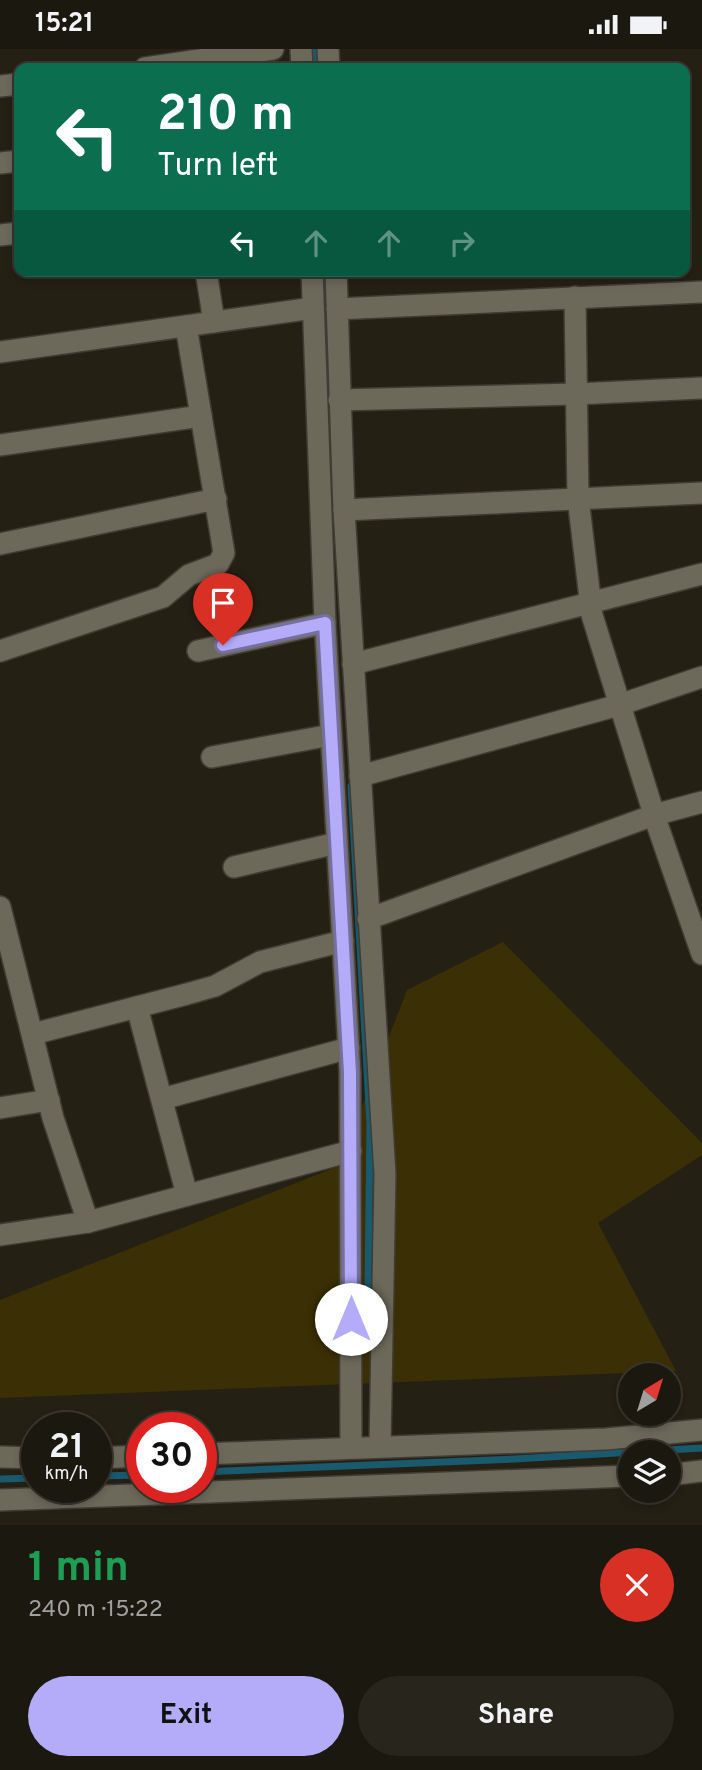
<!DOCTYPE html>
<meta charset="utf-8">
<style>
body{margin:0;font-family:Overpass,sans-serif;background:#28251d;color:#f1f3f6;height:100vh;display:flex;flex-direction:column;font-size:26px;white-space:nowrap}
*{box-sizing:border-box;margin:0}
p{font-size:23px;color:#a0a09e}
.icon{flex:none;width:38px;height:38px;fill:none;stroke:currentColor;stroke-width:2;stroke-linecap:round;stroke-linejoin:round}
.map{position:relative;height:1476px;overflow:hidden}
.sheet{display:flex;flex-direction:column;background:#1b180f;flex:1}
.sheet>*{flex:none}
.hud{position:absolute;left:14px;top:14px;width:676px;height:214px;border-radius:14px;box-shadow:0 4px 10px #0003,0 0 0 2px #39372f;background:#0b6e4f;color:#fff;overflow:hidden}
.needle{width:46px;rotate:38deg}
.fabs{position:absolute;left:618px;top:1314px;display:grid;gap:14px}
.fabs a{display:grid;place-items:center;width:63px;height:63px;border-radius:50%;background:#1b180f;box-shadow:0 4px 10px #0003,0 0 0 2px #39372f;font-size:35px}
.speed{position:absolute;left:21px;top:1363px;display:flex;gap:14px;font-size:35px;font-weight:700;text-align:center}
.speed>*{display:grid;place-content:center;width:91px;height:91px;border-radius:50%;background:#1b180f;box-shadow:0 4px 10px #0003,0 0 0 2px #39372f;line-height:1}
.speed small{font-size:18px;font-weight:400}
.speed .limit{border:10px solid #d22;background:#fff;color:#111}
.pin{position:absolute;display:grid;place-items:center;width:60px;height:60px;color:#fff;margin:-72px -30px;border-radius:50% 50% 50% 0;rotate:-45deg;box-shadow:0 0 7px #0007}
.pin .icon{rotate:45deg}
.me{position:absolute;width:77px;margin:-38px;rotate:0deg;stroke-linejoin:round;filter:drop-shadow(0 0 5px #0008)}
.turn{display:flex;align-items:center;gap:24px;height:147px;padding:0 28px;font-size:32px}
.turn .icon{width:91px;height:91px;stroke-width:2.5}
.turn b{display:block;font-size:49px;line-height:60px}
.lanes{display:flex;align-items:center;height:66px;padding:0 28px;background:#0003;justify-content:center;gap:35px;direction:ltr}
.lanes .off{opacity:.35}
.round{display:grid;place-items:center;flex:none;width:74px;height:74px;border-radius:37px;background:#28251d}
.overview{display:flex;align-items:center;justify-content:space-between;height:119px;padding:0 28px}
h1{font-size:42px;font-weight:700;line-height:52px;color:#1e9e55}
.action{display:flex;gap:14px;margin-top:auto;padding:14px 28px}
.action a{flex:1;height:80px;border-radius:42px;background:#b4acf9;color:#111;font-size:28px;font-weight:700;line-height:80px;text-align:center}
.action a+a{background:#28251d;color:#f1f3f6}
.status{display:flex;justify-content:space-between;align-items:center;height:49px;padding:0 35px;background:#1b180f;direction:ltr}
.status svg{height:19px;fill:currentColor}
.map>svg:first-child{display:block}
</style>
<div class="status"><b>15:21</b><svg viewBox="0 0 49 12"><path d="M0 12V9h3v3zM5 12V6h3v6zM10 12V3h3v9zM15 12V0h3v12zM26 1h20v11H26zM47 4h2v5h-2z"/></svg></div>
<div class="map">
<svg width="702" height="1476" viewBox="0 0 702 1476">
<rect width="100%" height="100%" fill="#242014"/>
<polygon fill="#3b2f05" points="503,893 702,1094 702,1106 598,1174 676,1322 0,1349 0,1251 339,1117 407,941"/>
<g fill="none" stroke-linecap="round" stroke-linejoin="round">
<g stroke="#195a6f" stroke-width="7">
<polyline points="314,0 314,19"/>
<polyline points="323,222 332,407"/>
<polyline points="351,737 370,1075 368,1238"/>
<polyline points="201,1423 515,1410 702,1399"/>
<polyline points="96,1427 142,1426"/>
<polyline points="0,1430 37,1429"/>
</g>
<defs>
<g id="minor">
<polyline points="301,0 302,19"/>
<polyline points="328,0 329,19"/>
<polyline points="145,19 273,0"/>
<polyline points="0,37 19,35"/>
<polyline points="0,114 19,112"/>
<polyline points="0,186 19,184"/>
<polyline points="206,222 214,273"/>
<polyline points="312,222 325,574 350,1024 351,1398"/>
<polyline points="336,222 344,461 385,1125 380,1397"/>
<polyline points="575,248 578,449 592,566 657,775 702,905"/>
<polyline points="337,260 702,243"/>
<polyline points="0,303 313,259"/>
<polyline points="339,351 576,345 702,339"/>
<polyline points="0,396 201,367"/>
<polyline points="344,461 702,444"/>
<polyline points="0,495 216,450"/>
<polyline points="0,602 163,548 189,526 218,515 224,504 186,277"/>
<polyline points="198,602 325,574"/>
<polyline points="353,615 702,525"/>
<polyline points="212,708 331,686"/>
<polyline points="360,727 619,656 702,628"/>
<polyline points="234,818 337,794"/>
<polyline points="0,858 53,1069 88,1173"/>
<polyline points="368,870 654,766 702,753"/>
<polyline points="137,958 187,1146"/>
<polyline points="33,985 187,945 215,937 260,913 343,892"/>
<polyline points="162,1050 349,999"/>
<polyline points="0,1059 49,1051"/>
<polyline points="0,1186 88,1173 351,1102"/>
<polyline points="201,1405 606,1390 702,1381"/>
<polyline points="0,1408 37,1409"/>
<polyline points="96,1409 142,1407"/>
<polyline points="668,1426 702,1422"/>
<polyline points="0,1451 630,1427"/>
</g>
</defs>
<use href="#minor" stroke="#403c35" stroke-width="24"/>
<use href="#minor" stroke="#6c685a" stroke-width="21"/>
</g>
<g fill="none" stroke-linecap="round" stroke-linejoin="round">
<defs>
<polyline id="route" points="223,596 325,574 350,1024 351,1270"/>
</defs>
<use href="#route" stroke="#7570a2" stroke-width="18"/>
<use href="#route" stroke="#b4acf9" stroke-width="12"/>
</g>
</svg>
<div class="fabs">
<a><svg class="needle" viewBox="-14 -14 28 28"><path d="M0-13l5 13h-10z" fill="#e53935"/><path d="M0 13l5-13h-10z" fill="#a0a09e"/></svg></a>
<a><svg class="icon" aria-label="layers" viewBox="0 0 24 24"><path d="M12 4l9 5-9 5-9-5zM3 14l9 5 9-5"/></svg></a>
</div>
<div class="speed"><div>21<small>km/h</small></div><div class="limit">30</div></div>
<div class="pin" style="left:223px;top:596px;background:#d93025"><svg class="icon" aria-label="arrive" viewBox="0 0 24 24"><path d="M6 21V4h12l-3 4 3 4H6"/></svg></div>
<svg class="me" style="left:351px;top:1270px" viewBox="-20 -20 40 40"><circle r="19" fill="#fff"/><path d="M0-13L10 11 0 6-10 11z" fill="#b4acf9"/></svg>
<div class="hud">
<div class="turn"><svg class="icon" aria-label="left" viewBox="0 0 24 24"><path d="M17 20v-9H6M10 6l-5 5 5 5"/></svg><div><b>210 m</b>Turn left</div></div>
<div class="lanes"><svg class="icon" aria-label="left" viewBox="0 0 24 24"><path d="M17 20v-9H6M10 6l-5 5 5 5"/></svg><svg class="icon off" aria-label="ahead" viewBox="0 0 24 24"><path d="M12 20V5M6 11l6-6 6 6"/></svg><svg class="icon off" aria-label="ahead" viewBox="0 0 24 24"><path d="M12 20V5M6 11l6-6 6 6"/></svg><svg class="icon off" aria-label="right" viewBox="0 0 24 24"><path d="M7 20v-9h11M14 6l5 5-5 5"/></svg></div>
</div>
</div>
<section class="sheet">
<div class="overview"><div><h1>1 min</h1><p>240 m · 15:22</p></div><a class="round" style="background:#d93025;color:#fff"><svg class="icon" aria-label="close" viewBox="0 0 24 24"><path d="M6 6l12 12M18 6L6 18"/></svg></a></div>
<div class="action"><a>Exit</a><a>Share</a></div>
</section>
